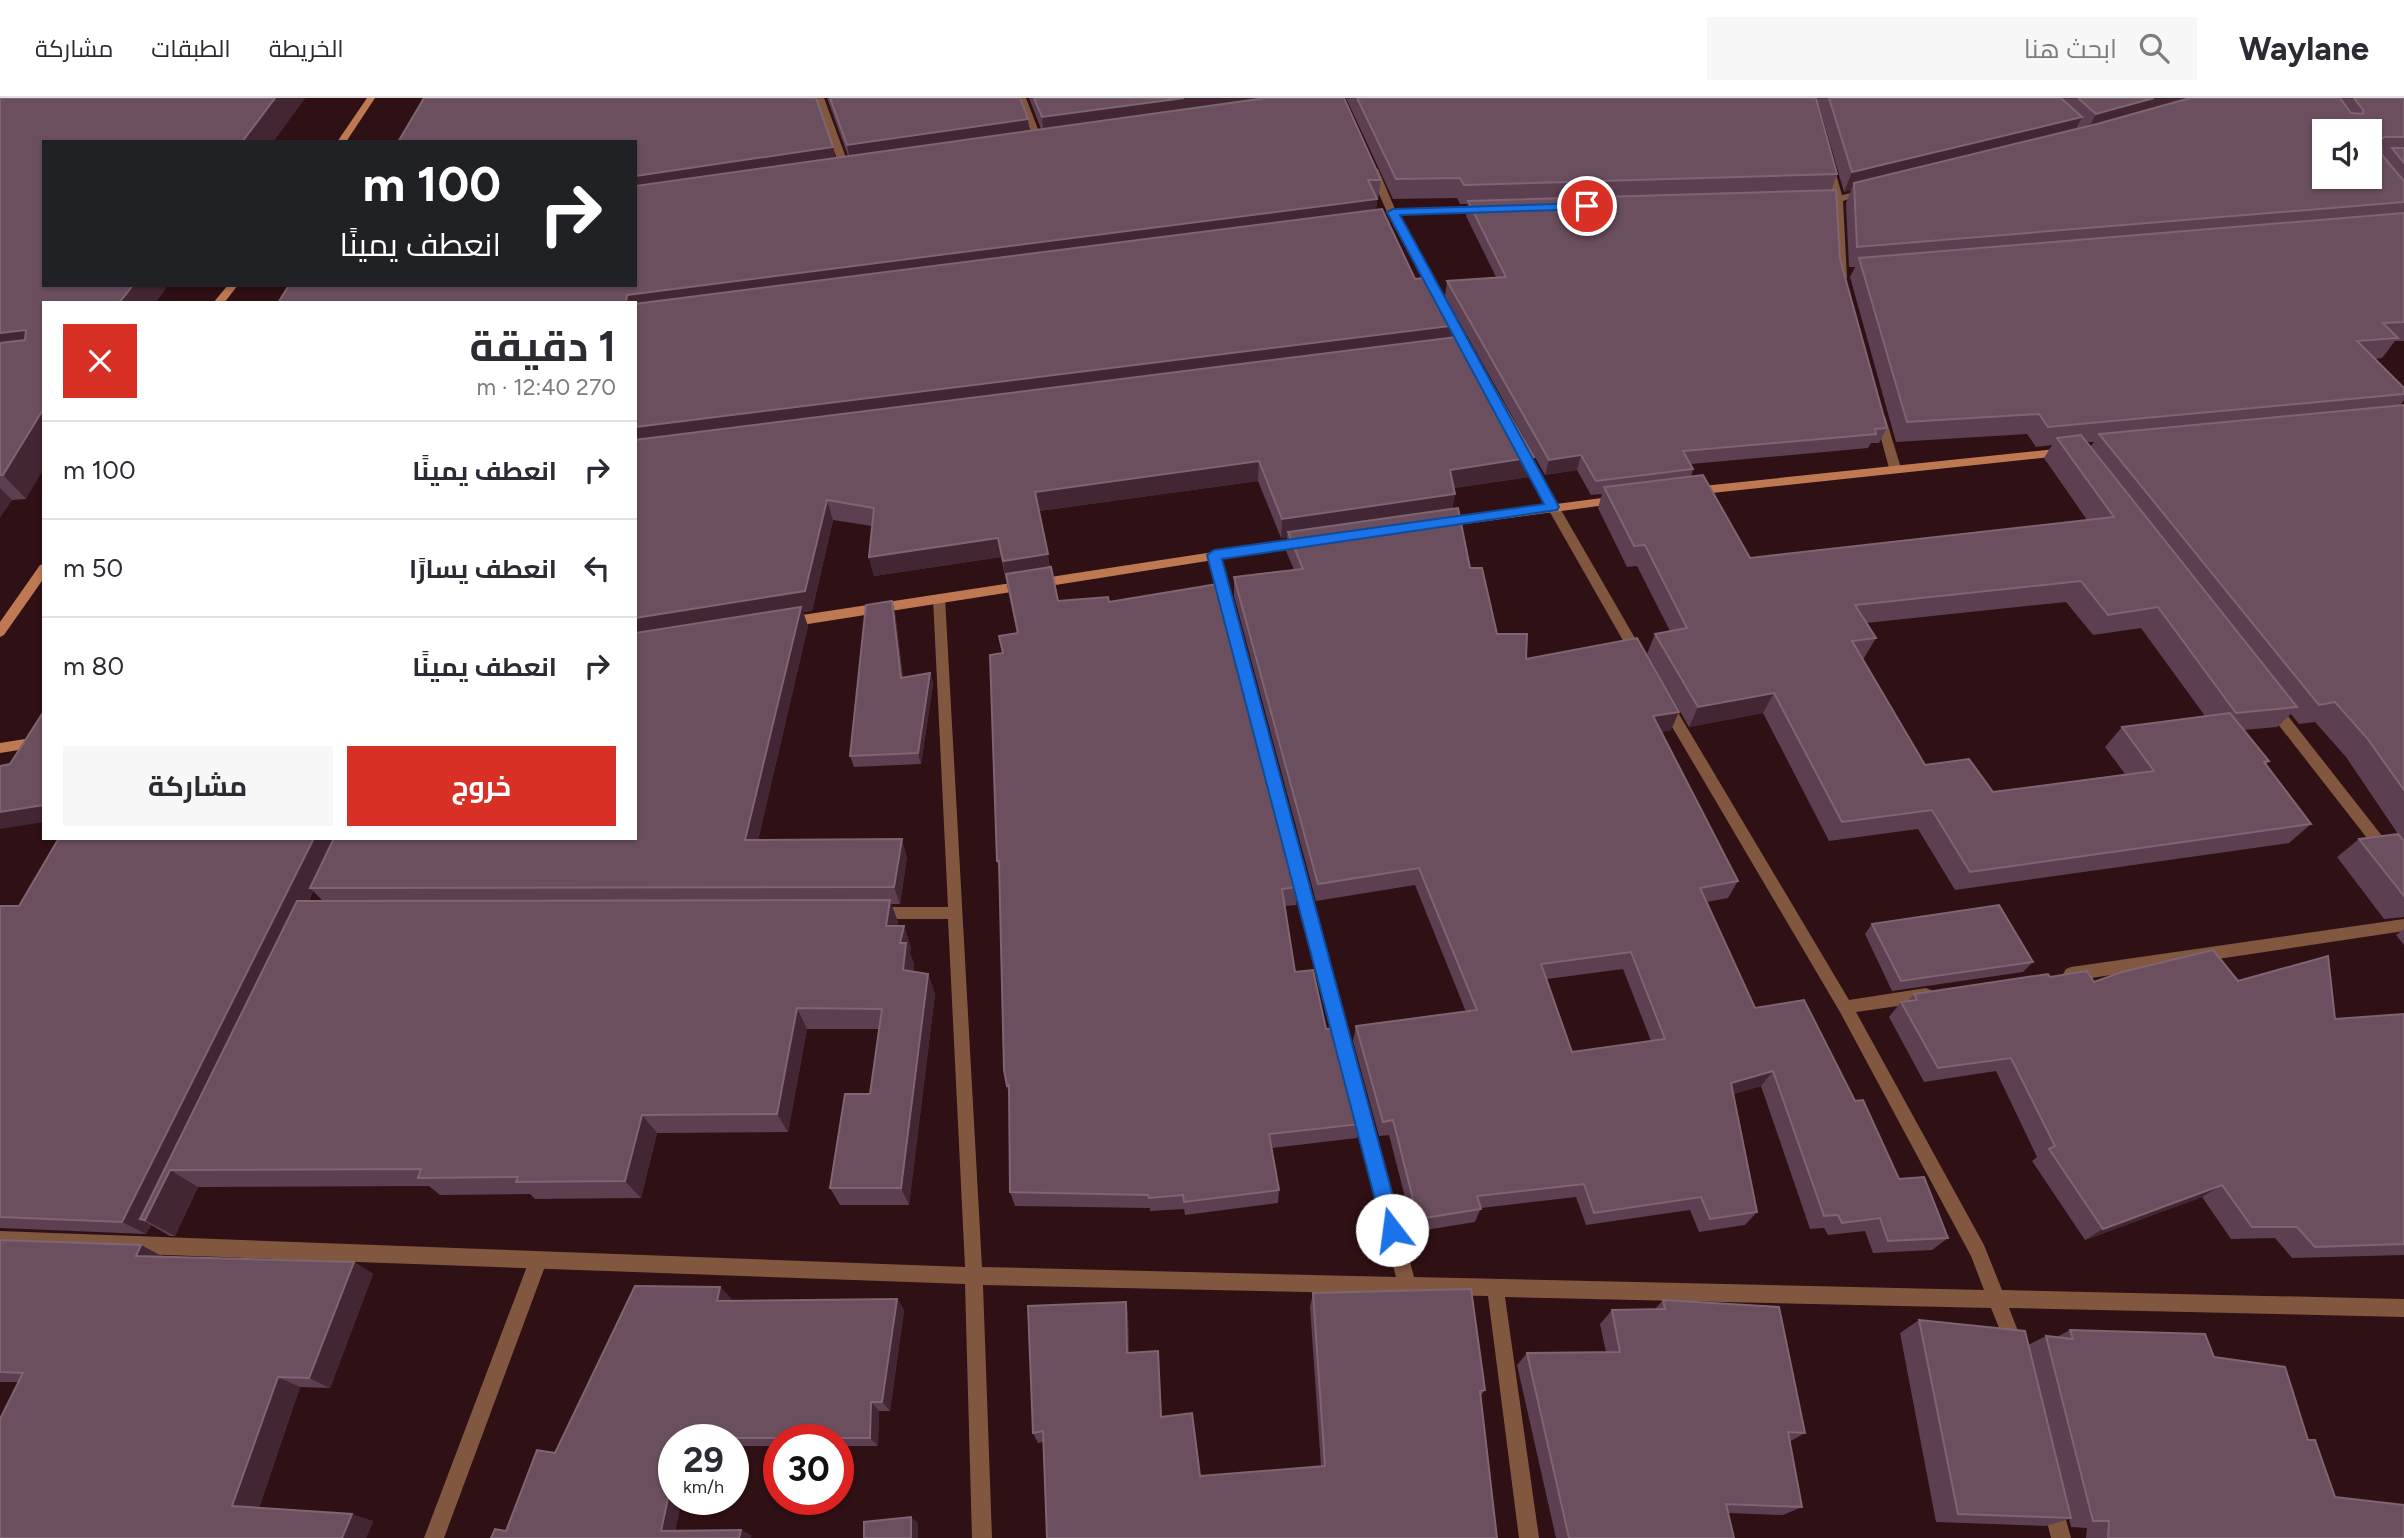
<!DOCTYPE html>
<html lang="ar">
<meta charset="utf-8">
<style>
body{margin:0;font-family:Figtree,Cairo,sans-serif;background:#f7f7f7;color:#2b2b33;direction:rtl;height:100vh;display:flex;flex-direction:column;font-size:26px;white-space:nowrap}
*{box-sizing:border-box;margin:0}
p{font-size:23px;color:#7c7c81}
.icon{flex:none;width:38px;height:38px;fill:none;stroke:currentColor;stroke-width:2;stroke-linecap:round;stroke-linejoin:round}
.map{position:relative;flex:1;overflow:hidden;direction:ltr}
.sheet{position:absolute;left:42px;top:203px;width:595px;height:539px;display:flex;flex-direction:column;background:#fff;border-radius:0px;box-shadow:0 2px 5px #0004;direction:rtl}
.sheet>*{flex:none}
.top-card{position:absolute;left:42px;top:42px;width:595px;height:147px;border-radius:0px;box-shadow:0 2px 5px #0004;direction:rtl;background:#202124;color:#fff;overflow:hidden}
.controls{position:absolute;left:2312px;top:21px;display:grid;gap:14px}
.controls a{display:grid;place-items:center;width:70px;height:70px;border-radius:0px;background:#fff;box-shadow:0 2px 5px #0004;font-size:35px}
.speed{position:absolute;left:658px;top:1326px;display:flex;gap:14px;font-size:35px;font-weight:700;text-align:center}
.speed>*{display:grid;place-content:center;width:91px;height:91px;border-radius:50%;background:#fff;box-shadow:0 2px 5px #0004;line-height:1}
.speed small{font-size:18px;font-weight:400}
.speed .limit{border:10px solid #d22;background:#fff;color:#111}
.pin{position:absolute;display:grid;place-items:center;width:60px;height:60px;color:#fff;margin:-30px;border:4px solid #fff;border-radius:50%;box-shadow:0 2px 7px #0007}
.me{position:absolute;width:77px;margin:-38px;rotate:345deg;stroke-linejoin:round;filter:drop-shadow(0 0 5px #0008)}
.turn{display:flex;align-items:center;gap:24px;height:147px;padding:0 21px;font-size:32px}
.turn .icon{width:91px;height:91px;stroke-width:2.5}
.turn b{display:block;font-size:49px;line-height:60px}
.round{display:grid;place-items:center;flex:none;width:74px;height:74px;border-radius:0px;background:#f7f7f7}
.headline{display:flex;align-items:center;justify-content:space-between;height:119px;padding:0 21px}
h1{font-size:42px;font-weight:700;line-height:52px}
.cta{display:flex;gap:14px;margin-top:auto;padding:14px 21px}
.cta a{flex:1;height:80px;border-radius:0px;background:#d93025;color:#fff;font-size:28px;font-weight:700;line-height:80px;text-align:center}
.cta a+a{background:#f7f7f7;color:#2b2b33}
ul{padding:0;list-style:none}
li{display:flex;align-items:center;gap:21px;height:98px;padding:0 21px;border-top:2px solid #e1e1e2}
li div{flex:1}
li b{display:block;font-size:26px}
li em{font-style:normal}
header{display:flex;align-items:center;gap:42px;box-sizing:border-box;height:98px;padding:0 35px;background:#fff;border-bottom:2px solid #e1e1e2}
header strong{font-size:33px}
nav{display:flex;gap:38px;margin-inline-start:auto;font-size:24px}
.search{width:490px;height:63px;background:#f7f7f7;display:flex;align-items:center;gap:18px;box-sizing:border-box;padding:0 24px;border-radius:0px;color:#7c7c81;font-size:26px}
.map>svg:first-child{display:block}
</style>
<header>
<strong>Waylane</strong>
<div class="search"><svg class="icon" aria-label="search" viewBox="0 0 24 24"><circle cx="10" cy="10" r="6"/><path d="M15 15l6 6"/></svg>ابحث هنا</div>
<nav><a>الخريطة</a><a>الطبقات</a><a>مشاركة</a></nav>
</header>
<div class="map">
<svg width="2404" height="1440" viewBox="0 0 2404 1440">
<rect width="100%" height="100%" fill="#2f1014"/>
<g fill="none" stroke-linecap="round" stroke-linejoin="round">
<polygon fill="#825740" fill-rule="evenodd" points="538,1154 544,1157 547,1163 444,1440 424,1440 529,1163 532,1157"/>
<g fill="#825740" fill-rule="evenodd">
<polygon points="816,0 824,0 851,73 849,75 841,73"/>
<polygon points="1018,0 1026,0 1043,44 1042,46 1035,44"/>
<polygon points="1829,66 1834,69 1842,97 1865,92 1870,95 1843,103 1847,180 1842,183 1837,180 1833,104 1819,105 1814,102 1819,99 1833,98 1824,69"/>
<polygon points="1370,69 1378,71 1395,111 1484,108 1489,111 1484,114 1398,117 1441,197 1440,199 1431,197 1391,123 1368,71"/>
<polygon points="1880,315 1885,318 1901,370 1899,373 1891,373 1889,370 1875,318"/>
<polygon points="1521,349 1527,353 1643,554 1644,557 1643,560 1633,560 1515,353"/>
<polygon points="1214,453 1220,457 1414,1179 1984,1192 1971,1158 1840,914 1658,605 1665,600 1670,601 1849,902 1926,890 1931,892 1934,897 1931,902 1926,904 1856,914 1984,1147 2002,1192 2404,1201 2404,1219 2009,1210 2024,1248 2021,1254 2015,1257 2009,1254 1991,1210 1505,1199 1539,1440 1519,1440 1488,1198 983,1187 992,1440 972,1440 965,1186 0,1151 0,1133 965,1169 948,821 877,821 872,819 870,815 872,811 877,809 948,809 933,500 939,496 945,500 982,1169 1396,1179 1208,457"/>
<polygon points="2272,603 2277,604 2404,766 2404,783 2399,781 2267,612 2265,608 2267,604"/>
<polygon points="2404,821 2404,833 2071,883 2066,881 2063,876 2066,871 2071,869"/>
<polygon points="2053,1397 2060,1400 2071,1440 2051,1440 2043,1407 2046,1400"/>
</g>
<g fill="#be7953" fill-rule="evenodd">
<polygon points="367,0 375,0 346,44 337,44"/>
<polygon points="228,187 238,187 224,205 213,205"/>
<polygon points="2066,350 2072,354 2070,357 1693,397 1687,393 1693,389"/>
<polygon points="1617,398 1621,399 1621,405 1443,429 1437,425 1443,421"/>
<polygon points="1305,440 1309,441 1309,447 789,529 783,524 789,519"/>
<polygon points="44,466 44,480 4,537 0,539 0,524 40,467"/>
<polygon points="44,638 44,648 0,655 0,645"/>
</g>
</g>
<g fill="#5c3f51" fill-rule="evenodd">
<polygon points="0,0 305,0 273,44 44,44 44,187 168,187 155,205 44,205 26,401 12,402 0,419"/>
<path d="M827,0H1020L1030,33L1041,31L1029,0H1344L1381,82L1378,101H1377L1376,112L1415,181L1458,227L1456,239L1529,379L1454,390L1455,396L1452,411L1470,470L1497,536L1526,561L1671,632L1661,634L1738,783L1728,800L1707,804L1755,910L1855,1003L1899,1081L1948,1140L1932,1152L1873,1155L1865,1133L1828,1137L1824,1130L1810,1131L1761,988L1733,996L1757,1114L1745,1127L1699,1134L1690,1112L1586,1127L1576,1099L1481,1110L1475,1124L1414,1134L1389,1037L1379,1038L1353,943L1356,928L1466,914L1415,787L1316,803L1234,498V479L1294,472L1286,453L1287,439L1281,440L1258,383L1039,413L1050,469L1058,503L1109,504L1298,789L1296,807L1285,808L1295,874L1326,931L1361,1026L1357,1040L1272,1050L1279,1092L1278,1105L1185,1117L1184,1111L1150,1113V1110L1015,1108L1010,1094L1009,997L1007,988L1000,776L997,763L1002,555L1017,535L1001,459L874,478L869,459L872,428L833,422L812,513L803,514L808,528L758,742L907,759L900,806H891L898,824L897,828H904L911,850L910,855L914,866L913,874L928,876L935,896L909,1107H840L830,1090L870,996L879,931H807L788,1034L657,1035L641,1100L535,1101L530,1096L440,1097L429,1088L198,1089L175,1138H170L151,1127L146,1136L0,1130V808H19L635,740V187L836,60L848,58ZM313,793L323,803H309ZM1623,871L1651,943L1572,954L1547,881Z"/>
<path d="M1346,0H1816L1837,76L1831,93L1840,161L1887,330L1879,345H1871L1868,350L1691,366L1693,371L1691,379L1750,460L2087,422L2044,360L2052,347L2036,349L2027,336L1896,344L1850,179L1855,169H1849L1846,105L1851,92L1844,94L1817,0H2404V243H2395L2382,260L2375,261L2404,296V302L2400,307H2404V819L2384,821L2337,759L2359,741L2398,736L2346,659L2315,624L2299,626L2291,616L2277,629L2244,632L2269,663L2266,667L2311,726L2289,745L1955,792L1918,731L1829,743L1763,615L1689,629L1647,556L1655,536L1670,533L1637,468L1627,469L1598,410L1602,396L1591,397L1577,372L1545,377L1445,198L1447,183L1496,179L1466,118L1468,106H1460L1457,100L1393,101ZM2086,344H2094L2090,349ZM2066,504L2093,537L2141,530L2205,618L2122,629L2105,649L2125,676L1993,694L1925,667L1862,560H1864L1876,540L1866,525Z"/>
<polygon points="895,514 903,579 930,575 933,586 921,666 854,669 850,658"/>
<polygon points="1872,826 2033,864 2023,874 1892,893 1865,836"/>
<polygon points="2404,831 2404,847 2396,837"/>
<polygon points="2050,879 2094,884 2238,883 2335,921 2404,916 2404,1157 2292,1160 2275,1140 2231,1141 2202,1099 2085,1142 2032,1063 2037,1059 1996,973 1924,984 1889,919 1901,904 1907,904 1914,896"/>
<polygon points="0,1142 141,1147 164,1159 354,1164 373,1176 330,1290 300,1289 259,1410 373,1423 366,1440 0,1440 18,1284 0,1284"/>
<polygon points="1471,1191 1485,1292 1480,1299 1497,1440 1047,1440 1043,1344 1038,1345 1033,1335 1028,1208 1126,1204 1128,1218 1129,1255 1158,1253 1162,1319 1192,1315 1200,1378 1321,1368 1310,1209 1313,1195"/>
<polygon points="731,1200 730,1203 897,1201 904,1212 890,1313 879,1313 878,1348 838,1348 838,1342 779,1342 779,1348 733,1348 733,1342 674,1342 675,1433 741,1432 752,1438 506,1433 555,1355"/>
<polygon points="1663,1202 1805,1335 1789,1344 1802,1409 1783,1417 1728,1415 1734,1440 1556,1440 1517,1267 1527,1255 1606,1254 1600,1226 1612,1212 1655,1211"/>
<polygon points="1919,1222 2028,1247 2046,1238 2057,1239 2070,1232 2214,1259 2308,1342 2335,1399 2404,1440 2086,1440 2087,1430 2071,1429 2069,1421 2046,1428 1936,1424 1900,1235"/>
</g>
<g fill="#432633">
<polygon points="275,0 305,0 273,44 242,44"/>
<polygon points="1184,0 1325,0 1044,38 1042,19"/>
<polygon points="2154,0 2212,0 2086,35 2096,16"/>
<polygon points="2082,19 2072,39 1854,85 1851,92 1844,94 1852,74"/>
<polygon points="1028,21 1030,40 851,66 847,47"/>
<polygon points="833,49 837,69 635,98 635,78"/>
<polygon points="1377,101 1375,120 635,216 635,205 626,205 627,197"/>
<polygon points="133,187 168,187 155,205 119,205"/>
<polygon points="1458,227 1455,247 635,350 635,329"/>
<polygon points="26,232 44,254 0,261 0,235"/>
<polygon points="44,310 44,370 26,401 3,377"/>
<polygon points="1581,357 1577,372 1545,377 1549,362"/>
<polygon points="1534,359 1529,379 1446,391 1450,372"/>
<polygon points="1259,363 1258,383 1038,413 1035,394"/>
<polygon points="0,390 12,402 0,419"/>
<polygon points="1455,396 1451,416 1288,434 1287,439 1281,440 1282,421"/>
<polygon points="827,402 833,422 812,513 803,514 808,528 754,760 635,541 635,520"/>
<polygon points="998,440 1001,459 874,478 869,459"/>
<polygon points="1048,456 1050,475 1006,482 1003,463"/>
<polygon points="892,503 895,514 904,591 901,580"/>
<polygon points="930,575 933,586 921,666 918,655"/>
<polygon points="1774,595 1763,615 1689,629 1698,609"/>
<polygon points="1679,614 1671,632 1645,637 1653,618"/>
<polygon points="44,707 44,724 0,731 0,714"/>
<polygon points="314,740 339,740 310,790 313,793 178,1072 170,1072 198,1089 175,1138 145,1122 140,1121 151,1127 146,1136 122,1124"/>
<polygon points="902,741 907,759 900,806 894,789"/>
<polygon points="890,802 898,824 894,850 886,828"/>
<polygon points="904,828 911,850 910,855 914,866 911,893 903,872 900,845"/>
<polygon points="928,876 935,896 909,1107 901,1090"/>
<polygon points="797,910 807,931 788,1034 777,1016"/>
<polygon points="1773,973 1761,988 1720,999 1731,985"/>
<polygon points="642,1017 657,1035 641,1100 625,1083"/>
<polygon points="2222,1087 2202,1099 2085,1142 2103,1131"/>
<polygon points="141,1147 165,1160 136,1158"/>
<polygon points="354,1164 373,1176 330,1290 309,1280"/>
<polygon points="720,1189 731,1200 727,1214 717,1203"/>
<polygon points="897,1201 904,1212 890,1313 882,1304"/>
<polygon points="1126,1204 1128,1218 1129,1268 1127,1255"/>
<polygon points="278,1279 300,1289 257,1415 232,1408"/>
<polygon points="871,1304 879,1313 878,1348 870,1340"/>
<polygon points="674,1372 674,1402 682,1402 674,1439 661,1433"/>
<polygon points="352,1416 373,1423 366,1440 342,1440"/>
<polygon points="911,1419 918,1425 918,1440 911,1440"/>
<polygon points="741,1432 752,1438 751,1440 739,1440"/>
</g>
<g fill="#6b4f5f" stroke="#7f6471" stroke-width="2" fill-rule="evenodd">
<polygon points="0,0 275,0 242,44 44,44 44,187 133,187 119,205 44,205 44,310 3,377 0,377 0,245 25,242 26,232 0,235"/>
<polygon points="424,0 816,0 833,49 635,78 635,44 398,44"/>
<polygon points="830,0 1020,0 1028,21 847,47"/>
<polygon points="1034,0 1184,0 1042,19"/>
<polygon points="1266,0 1344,0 1381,82 1368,82 1377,101 627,197 626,205 278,205 289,187 635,187 635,88"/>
<polygon points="1357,0 1816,0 1837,76 1464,87 1460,80 1396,81"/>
<polygon points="1829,0 2061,0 2082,19 1852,74"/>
<polygon points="2078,0 2154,0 2096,16"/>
<path d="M2190,0H2340L2351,15L2363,16V12L2354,0H2404V39H2384L2381,42L2382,57L2404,83V104L1857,149L1854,85L2097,26ZM2324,33H2370V79H2324Z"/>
<polygon points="2392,50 2404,50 2404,65"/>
<polygon points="1836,92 1840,161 1887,330 1875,331 1876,336 1683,353 1693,371 1596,383 1581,357 1549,362 1447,183 1506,179 1468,103"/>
<polygon points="1382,111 1415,181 1432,179 1458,227 635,329 635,206"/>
<polygon points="2404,115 2404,224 2383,225 2398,240 2357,243 2404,290 2404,296 2048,329 2039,316 1907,324 1859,160"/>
<polygon points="1464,238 1534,359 1450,372 1455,396 1282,421 1259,363 1035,394 1048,456 1003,463 998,440 869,459 874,410 827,402 805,493 635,520 635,342"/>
<polygon points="2404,307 2404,692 2367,640 2335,604 2319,607 2099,336"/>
<polygon points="2081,337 2297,609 2236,615 2158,509 2108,517 2081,483 1855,507 1876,540 1852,543 1925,667 1969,661 1993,694 2154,673 2122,629 2230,615 2269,663 2264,664 2311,726 1970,774 1932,712 1842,724 1774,595 1698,609 1655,536 1687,530 1645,447 1634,448 1604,389 1703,377 1750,460 2114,419 2057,340"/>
<path d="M1458,410L1470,470H1482L1497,536H1527L1526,561L1637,540L1679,614L1653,618L1738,783L1700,790L1755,910L1804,902L1855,1003L1863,1002L1899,1081L1924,1079L1948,1140L1888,1143L1880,1120L1842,1125L1838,1117L1824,1118L1773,973L1731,985L1757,1114L1710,1121L1701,1099L1594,1115L1584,1086L1477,1098L1481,1111L1418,1121L1393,1022L1383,1024L1356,928L1477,912L1419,770L1318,786L1234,479L1303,471L1288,434ZM1631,854L1665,941L1572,954L1541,866Z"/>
<polygon points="1051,469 1058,503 1108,499 1109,504 1218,486 1298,789 1282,791 1295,874 1313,872 1326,931 1335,930 1361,1026 1269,1036 1279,1092 1184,1104 1183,1097 1149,1100 1148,1097 1010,1094 1009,987 1007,988 1004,972 999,763 997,763 990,557 1003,555 999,538 1018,535 1006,476"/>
<polygon points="892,503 901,580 930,575 918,655 850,658 866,507"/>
<polygon points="801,509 745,742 902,741 894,789 310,790 334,740 635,740 635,535"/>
<polygon points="44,613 44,707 0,714 0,668 10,666"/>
<polygon points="2398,736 2404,743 2404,798 2359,741"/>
<polygon points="59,740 314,740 122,1124 0,1119 0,808 19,808"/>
<polygon points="890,802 886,828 904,828 900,845 906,845 903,872 928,876 901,1090 830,1090 845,996 870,996 882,911 797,910 777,1016 642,1017 625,1083 516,1084 518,1079 418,1080 421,1071 170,1072 145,1122 140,1121 297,803"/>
<polygon points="1999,807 2033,864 1901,883 1872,826"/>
<polygon points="2213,852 2238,883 2328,858 2335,921 2404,916 2404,1146 2315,1149 2297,1129 2252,1129 2222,1087 2103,1131 2049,1051 2055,1048 2011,960 1938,970 1901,904 1917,902 1914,896 2048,876 2050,879 2087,873 2094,884 2122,874"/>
<polygon points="0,1142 141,1147 136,1158 354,1164 309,1280 278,1279 232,1408 352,1416 342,1440 0,1440 0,1321 23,1275 0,1274"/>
<polygon points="635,1188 720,1189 717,1203 897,1201 882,1304 871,1304 870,1340 681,1340 680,1342 674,1342 674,1372 661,1433 741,1432 739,1440 491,1440 495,1431 506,1433 537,1352 555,1355"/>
<polygon points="1471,1191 1485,1292 1480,1293 1497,1440 1047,1440 1043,1333 1033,1335 1028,1208 1126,1204 1127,1255 1158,1253 1161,1319 1192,1315 1200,1378 1325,1368 1313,1195"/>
<polygon points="1663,1202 1779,1209 1805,1335 1788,1334 1802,1409 1726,1406 1734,1440 1569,1440 1527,1255 1620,1254 1612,1212 1665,1211"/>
<polygon points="1919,1222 2025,1233 2071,1420 1958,1416"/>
<polygon points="2070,1232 2205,1236 2214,1259 2285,1269 2308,1342 2315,1342 2335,1399 2404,1407 2404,1440 2108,1440 2109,1423 2093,1423 2046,1238 2073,1241"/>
<polygon points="911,1419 911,1440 864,1440 864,1424"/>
</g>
<polygon fill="#1a73e8" stroke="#114b97" stroke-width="2" points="1587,105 1591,106 1591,111 1400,117 1559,409 1557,412 1222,461 1402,1132 1399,1139 1392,1141 1386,1139 1383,1132 1207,457 1214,452 1544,406 1387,114 1393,111"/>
</svg>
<div class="controls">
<a><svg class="icon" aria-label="sound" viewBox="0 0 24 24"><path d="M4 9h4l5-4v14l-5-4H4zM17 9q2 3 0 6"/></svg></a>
</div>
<div class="speed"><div>29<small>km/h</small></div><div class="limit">30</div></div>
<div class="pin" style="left:1587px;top:108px;background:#d93025"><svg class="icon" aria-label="arrive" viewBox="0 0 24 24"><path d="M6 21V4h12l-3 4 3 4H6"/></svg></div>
<svg class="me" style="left:1392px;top:1132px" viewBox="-20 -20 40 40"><circle r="19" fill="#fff"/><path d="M0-13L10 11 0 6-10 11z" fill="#1a73e8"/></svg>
<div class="top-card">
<div class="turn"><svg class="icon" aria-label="right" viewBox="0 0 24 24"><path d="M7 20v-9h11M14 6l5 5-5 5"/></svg><div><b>100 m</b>انعطف يمينًا</div></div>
</div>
<section class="sheet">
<div class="headline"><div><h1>1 دقيقة</h1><p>270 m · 12:40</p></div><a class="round" style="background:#d93025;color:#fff"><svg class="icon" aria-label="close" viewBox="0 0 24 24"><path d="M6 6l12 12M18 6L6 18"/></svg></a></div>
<ul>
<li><svg class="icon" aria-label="right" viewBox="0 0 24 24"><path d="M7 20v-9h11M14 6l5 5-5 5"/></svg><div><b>انعطف يمينًا</b></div><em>100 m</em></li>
<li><svg class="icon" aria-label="left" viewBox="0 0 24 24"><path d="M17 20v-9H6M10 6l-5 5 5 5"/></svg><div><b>انعطف يسارًا</b></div><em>50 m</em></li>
<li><svg class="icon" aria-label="right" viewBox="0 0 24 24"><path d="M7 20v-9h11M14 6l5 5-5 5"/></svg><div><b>انعطف يمينًا</b></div><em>80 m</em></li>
</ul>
<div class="cta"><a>خروج</a><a>مشاركة</a></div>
</section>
</div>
